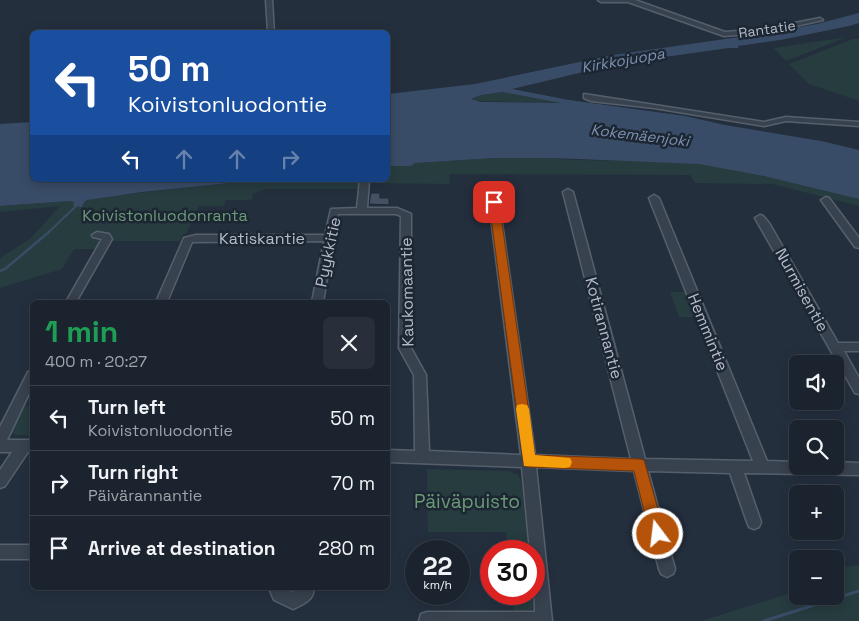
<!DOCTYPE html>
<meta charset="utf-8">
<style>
body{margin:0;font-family:"Space Grotesk",sans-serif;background:#282f3a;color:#f1f3f6;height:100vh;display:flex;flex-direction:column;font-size:19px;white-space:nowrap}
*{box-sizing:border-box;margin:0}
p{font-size:16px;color:#a0a4aa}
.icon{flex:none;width:28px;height:28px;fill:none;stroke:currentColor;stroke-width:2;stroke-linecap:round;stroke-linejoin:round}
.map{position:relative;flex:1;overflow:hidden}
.sheet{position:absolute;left:30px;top:300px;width:360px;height:290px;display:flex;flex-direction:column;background:#1b232e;border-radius:8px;box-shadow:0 2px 12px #0003,0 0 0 1px #39404a}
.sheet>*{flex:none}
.top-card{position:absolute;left:30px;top:30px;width:360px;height:152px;border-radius:8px;box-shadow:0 2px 12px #0003,0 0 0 1px #39404a;background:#1a4fa0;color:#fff;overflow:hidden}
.controls{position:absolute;left:789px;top:355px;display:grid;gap:10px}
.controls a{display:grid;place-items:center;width:55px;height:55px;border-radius:8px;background:#1b232e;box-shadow:0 2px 12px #0003,0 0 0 1px #39404a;font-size:25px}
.speed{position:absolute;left:405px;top:540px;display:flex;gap:10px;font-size:25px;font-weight:700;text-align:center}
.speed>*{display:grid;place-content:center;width:65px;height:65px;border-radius:50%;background:#1b232e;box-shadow:0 2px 12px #0003,0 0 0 1px #39404a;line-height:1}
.speed small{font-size:12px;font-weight:400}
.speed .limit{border:8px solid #d22;background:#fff;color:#111}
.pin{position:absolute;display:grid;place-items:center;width:42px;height:42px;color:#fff;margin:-21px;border-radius:10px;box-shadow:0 2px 8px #0006}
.me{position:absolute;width:55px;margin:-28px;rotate:345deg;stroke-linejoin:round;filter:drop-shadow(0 0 4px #0008)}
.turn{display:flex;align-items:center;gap:18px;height:105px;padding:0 15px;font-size:22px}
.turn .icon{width:65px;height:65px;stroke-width:2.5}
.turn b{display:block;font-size:35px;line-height:42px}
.lanes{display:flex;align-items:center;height:48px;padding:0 15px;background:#0003;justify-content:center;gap:25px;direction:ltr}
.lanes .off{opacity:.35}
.round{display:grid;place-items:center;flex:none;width:52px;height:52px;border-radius:8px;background:#282f3a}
.headline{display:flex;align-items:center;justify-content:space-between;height:85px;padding:0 15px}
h1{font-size:30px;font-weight:700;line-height:38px;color:#1e9e55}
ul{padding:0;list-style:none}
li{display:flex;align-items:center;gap:15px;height:65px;padding:0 15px;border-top:1px solid #39404a}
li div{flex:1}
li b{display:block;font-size:19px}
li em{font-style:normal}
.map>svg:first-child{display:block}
</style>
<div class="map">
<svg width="859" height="621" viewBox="0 0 859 621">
<rect width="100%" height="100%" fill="#242f3e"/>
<g fill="#263c3f">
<polygon points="847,37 786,61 774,48"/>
<polygon points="853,39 859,39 859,101 809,84 789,64"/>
<polygon points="502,92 562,103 480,101 471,99 481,95"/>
<path d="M553,158C601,163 650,159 698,164C752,170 807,184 859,199V206L772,184L695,183L690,175L449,174L450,184L367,183V180H388V166H411L415,163L495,158Z"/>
<polygon points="258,180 362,180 361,189 265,189 253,194 252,200 226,200 224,206 199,206 186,234 183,234 180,241 110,241 106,249 74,249 62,269 0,288 0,258 30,239 60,206 0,212 0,206 70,201 74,201 73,206 87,200 118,195"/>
<polygon points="670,292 688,292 697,317 679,317"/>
<polygon points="21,406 32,406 32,435 16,435 10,432"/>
<polygon points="427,469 509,471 518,475 522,483 531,551 508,551 506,532 428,532"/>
<polygon points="859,565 859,621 701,621 797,591 798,596 835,596 835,568"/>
<polygon points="534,578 537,603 529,613 514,613 512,594 534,594"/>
</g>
<g fill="#394c67" fill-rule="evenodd">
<path d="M859,13V23L849,26L780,40L738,46V48H729L621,63L512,89L569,100L685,116L725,125L821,141L859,150V199L764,176L699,164L553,158H495L415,163L411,166H388V94L475,84L613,55L768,33L817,24ZM502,92L561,103L481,102L471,99L481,95Z"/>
<polygon points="32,122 32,180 258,180 142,192 87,200 84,202 82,207 73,206 74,202 70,201 0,206 0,124"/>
</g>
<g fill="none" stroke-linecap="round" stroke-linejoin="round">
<polyline stroke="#394c67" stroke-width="2" points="48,233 78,204"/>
<polyline stroke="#394c67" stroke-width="2.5" points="0,271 5,269 49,232"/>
<polyline stroke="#394c67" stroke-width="3" points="764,621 859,591"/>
</g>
<polygon fill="#455162" stroke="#1f2835" points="371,193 380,193 380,198 389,198 389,205 369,204"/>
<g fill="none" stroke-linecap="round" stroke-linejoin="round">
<defs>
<g id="minor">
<polygon points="266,0 272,0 274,32 268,32"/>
<polygon points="598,0 635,0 725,32 764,29 820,18 823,20 764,33 724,36 628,2 601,2"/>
<polygon points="584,94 764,122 786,117 859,122 859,126 786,121 764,126 654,108 591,101 584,98"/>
<polygon points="360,180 369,181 367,208 397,208 411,214 411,348 426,375 429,451 521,455 489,202 494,199 499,202 535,455 631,459 563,192 568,189 573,192 645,459 753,461 649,198 654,195 659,198 767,461 798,462 798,466 835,466 835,462 859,463 859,475 744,473 761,522 759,527 754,529 749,527 747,522 730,473 648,471 675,569 673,574 667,577 661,574 659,569 634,471 536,467 552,621 419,621 421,614 427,612 535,612 534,551 530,551 522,467 388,462 388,450 415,451 414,375 399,348 401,216 396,214 338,214 323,302 312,302 324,241 192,242 167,302 156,302 184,238 196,235 325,235 331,209 357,208"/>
<polygon points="826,197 829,198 859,238 859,248 855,247 821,200"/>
<polygon points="760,215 763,216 769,223 838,343 859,343 859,351 844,351 859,378 859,394 855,393 755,218"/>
<polygon points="97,232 109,234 112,239 76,302 66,302 102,239 93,237 92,235"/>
<polygon points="32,370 32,387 7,440 32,440 32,452 28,452 5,486 0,488 0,470 12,452 0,452 0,427 28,372"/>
<rect x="0" y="545" width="32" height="14"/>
<path d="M269,588H285L292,592L297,588H313C316,599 302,605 293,609L274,600Z"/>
</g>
</defs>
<use href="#minor" stroke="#565f6c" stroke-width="3"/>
<use href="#minor" fill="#38414e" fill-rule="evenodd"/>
</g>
<polygon fill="#b45309" stroke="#753606" points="491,200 494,200 499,202 535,455 639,459 644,460 665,534 663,539 658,541 652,539 650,534 634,471 529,467 524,466 489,202"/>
<polygon fill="#f59e0b" points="522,404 527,405 529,409 535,455 570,458 572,462 570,467 565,468 524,466 516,409 517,405"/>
<g text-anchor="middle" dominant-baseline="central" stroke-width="5" stroke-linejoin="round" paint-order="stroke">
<g font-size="14" fill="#b4bcc9" stroke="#1d2633">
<text transform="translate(767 29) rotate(-8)">Rantatie</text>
</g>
<g font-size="15" font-style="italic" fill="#7c92b1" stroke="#1d2633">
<text transform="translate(623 60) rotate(-10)">Kirkkojuopa</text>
<text transform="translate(640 135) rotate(7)">Kokemäenjoki</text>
</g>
<g font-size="16" fill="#6b9a76" stroke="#1d2633">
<text x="165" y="215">Koivistonluodonranta</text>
</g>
<g font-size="16" fill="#b4bcc9" stroke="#1d2633">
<text x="262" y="238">Katiskantie</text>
<text transform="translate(328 252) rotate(-78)">Pyykkitie</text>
<text transform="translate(802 290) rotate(61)">Nurmisentie</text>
<text transform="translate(407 292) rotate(-91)">Kaukomaantie</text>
<text transform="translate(604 328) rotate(75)">Kotirannantie</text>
<text transform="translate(708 332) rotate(68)">Hemmintie</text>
</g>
<g font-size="19" fill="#6b9a76" stroke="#1d2633">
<text x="467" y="501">Päiväpuisto</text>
</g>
</g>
</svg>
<div class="controls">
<a><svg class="icon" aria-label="sound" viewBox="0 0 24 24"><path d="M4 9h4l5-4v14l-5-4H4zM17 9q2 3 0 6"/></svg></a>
<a><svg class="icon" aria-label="search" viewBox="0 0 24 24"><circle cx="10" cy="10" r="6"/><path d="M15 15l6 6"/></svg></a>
<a>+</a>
<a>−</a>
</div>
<div class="speed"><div>22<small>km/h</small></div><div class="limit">30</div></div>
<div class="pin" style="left:494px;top:202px;background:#d93025"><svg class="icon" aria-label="arrive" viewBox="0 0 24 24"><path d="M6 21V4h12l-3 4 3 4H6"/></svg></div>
<svg class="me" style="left:658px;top:534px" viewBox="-20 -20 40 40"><circle r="17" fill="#b45309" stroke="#fff" stroke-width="3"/><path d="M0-11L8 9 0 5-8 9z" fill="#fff"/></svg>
<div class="top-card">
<div class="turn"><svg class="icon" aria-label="left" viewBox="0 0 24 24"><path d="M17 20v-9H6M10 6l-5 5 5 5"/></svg><div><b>50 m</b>Koivistonluodontie</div></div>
<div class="lanes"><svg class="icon" aria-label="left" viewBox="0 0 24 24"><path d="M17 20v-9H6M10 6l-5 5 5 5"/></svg><svg class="icon off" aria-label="ahead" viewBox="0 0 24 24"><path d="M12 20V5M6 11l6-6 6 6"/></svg><svg class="icon off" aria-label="ahead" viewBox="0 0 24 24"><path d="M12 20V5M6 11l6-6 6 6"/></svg><svg class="icon off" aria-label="right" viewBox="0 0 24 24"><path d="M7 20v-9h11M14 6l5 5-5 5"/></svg></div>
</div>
<section class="sheet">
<div class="headline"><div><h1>1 min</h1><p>400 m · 20:27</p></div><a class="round"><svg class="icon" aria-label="close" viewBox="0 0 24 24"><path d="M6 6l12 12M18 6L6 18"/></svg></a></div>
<ul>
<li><svg class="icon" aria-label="left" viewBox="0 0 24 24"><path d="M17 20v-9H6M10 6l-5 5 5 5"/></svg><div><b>Turn left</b><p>Koivistonluodontie</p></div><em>50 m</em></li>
<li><svg class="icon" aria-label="right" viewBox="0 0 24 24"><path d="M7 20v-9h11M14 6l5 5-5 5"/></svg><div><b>Turn right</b><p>Päivärannantie</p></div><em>70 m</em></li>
<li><svg class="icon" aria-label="arrive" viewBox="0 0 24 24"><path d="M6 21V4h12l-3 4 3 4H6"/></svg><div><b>Arrive at destination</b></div><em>280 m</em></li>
</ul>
</section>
</div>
